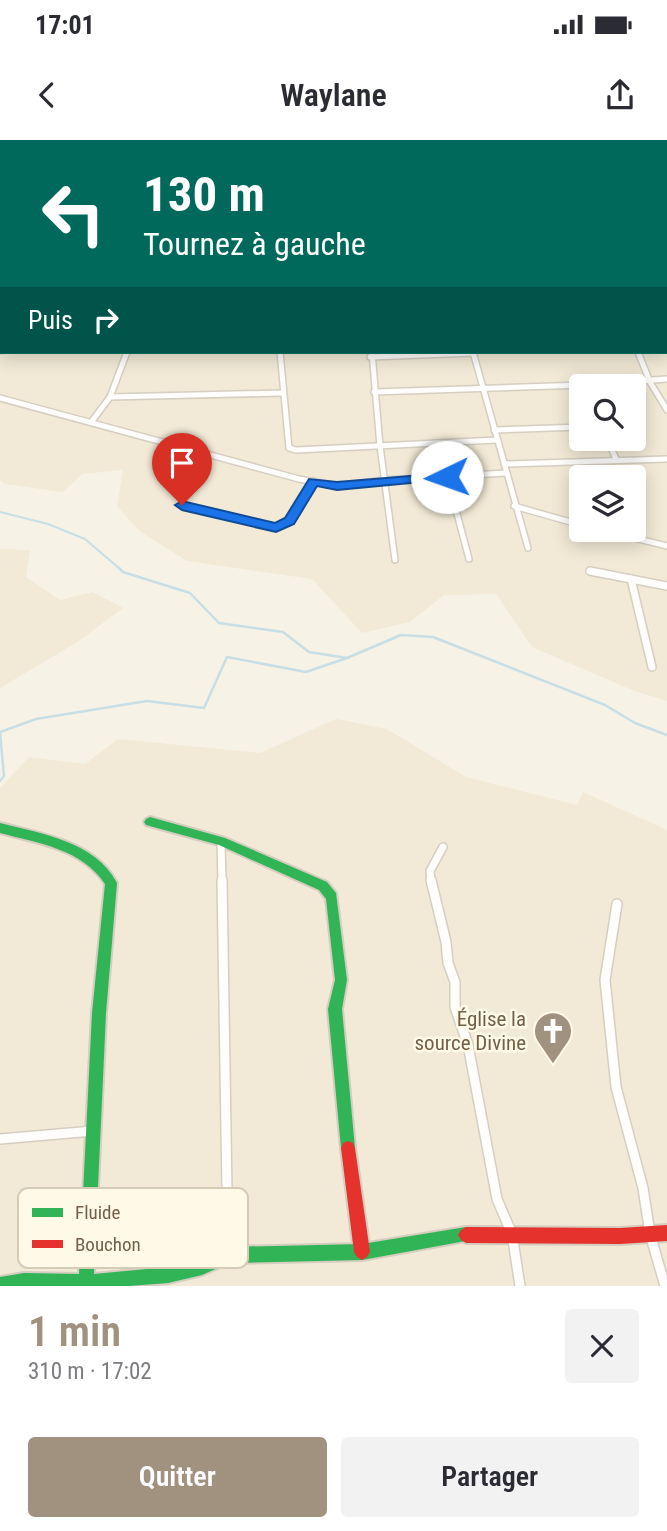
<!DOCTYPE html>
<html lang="fr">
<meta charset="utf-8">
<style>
body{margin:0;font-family:"Roboto Condensed",sans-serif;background:#f2f2f3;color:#2b2b33;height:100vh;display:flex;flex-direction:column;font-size:26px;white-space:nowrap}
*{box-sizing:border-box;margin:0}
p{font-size:23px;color:#7c7c81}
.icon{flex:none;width:38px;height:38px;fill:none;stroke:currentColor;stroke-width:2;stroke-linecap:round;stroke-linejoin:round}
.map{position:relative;height:1146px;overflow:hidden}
.details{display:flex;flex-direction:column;background:#fff;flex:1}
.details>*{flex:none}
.hud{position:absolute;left:0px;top:0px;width:668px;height:214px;box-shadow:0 4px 18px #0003;background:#00695c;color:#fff;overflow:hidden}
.tools{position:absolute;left:569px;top:234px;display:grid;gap:14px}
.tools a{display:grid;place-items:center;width:77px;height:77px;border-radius:7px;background:#fff;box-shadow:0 4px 18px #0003;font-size:35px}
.pin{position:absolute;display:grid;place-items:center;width:60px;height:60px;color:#fff;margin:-72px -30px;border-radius:50% 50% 50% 0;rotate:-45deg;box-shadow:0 0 7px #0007}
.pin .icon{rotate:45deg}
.me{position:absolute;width:77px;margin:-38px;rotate:267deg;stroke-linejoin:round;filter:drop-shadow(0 0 5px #0008)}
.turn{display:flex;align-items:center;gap:24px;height:147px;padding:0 28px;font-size:32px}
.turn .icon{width:91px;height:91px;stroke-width:2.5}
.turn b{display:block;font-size:49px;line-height:60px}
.then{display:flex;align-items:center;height:66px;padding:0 28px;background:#0003;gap:14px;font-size:26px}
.round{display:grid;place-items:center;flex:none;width:74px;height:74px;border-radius:7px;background:#f2f2f3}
.summary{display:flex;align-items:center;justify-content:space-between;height:119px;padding:0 28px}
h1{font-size:42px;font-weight:600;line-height:52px;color:#a1927f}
.primary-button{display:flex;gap:14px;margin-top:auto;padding:14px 28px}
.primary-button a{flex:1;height:80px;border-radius:7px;background:#a1927f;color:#fff;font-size:28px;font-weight:600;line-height:80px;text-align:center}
.primary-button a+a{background:#f2f2f3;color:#2b2b33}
.status{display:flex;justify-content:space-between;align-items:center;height:49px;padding:0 35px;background:#fff;direction:ltr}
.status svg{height:19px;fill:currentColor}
header{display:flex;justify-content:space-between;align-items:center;height:91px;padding:0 28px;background:#fff;font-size:32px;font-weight:600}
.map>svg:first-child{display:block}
</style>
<div class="status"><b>17:01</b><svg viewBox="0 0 49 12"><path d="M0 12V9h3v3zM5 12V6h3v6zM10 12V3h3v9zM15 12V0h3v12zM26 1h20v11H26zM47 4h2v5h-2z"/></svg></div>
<header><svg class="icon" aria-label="back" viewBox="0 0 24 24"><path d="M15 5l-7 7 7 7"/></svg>Waylane<svg class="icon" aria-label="share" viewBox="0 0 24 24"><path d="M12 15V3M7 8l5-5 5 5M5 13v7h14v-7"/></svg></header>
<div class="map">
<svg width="667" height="1146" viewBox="0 0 667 1146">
<rect width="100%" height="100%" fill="#f6f2e6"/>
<g fill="#f2ead6" fill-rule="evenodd">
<path d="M667,188V561L637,552L532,507L496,454L444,455L410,482L362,493L312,439L187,421L138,390L117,366L123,330L82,334L63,352L5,344L0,340V211L667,212ZM581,247H634V299H581ZM581,338H634V390H581Z"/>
<polygon points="0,409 30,410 26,437 60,460 93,452 123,468 76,503 0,548"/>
<polygon points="336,579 387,589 466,637 577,665 583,652 667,690 667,1146 0,1146 0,648 29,617 85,624 118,599 260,613"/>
</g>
<polygon fill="#ddedd1" points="364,0 662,0 663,2 365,2"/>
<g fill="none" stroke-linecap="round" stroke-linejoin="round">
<polyline stroke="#c8dee5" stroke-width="2" points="0,372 48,384 85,399 120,429"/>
<g stroke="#c8dee5" stroke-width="2.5">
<polyline points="118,427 123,432 190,453 219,483 283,492 309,512 347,518 401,495 433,497 605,565 635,583 667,595"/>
<polyline points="0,641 4,636 0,592 36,579 147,561 204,568 227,517 306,532 347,518"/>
</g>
<defs>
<g id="street-far2">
<polyline points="280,212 289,308 296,310 497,300"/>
<polyline points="372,212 380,306 395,420"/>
<polyline points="473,212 528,408"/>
<polyline points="638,212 650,242 667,270"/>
<polyline points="370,217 473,213"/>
<polyline points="374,252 583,245 667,239"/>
<polyline points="110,257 283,253"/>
<polyline points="0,258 299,339 337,346 385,340 506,333"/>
<polyline points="92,281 110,257 127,212"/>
<polyline points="494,290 581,287"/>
<polyline points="607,299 616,319"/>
<polyline points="504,324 667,319"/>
<polyline points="447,336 469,419"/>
<polyline points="182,365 276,387 289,381 313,341"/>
<polyline points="514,366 581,385"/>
<polyline points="603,390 667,406"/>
</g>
<g id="street-far1">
<polyline points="590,431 667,446"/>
<polyline points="631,439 652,527"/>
<polyline points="221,701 222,742"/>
<polyline points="431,742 430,731 443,707"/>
</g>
<g id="street">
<polyline points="222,740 228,1115"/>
<polyline points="431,740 446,802 448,823 455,842 455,867 468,905 497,1059 512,1094 520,1146"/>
<polyline points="617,764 605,840 616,947 643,1048 650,1094 665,1146"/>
<polyline points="0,999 93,991"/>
</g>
<g id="fast">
<polygon points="150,677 225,698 327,742 336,753 347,840 342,869 355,1008 353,1013 348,1015 343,1013 341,1008 328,869 335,840 326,759 319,750 219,705 146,685 144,682 146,679"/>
<path d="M0,683C42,694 95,701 117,743L106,873L94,1134L168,1127L201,1120L228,1107L362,1104L466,1087L471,1090L474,1095L471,1100L362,1120L229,1123L202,1135L168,1143L129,1146H0V1137L24,1133L79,1134L92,873L105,744C82,709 38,703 0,693Z"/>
</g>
<g id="jam">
<polygon points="0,209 2,209 2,212 5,212 0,213"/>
<polygon points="348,1001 353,1003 355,1008 370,1112 367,1117 362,1120 357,1117 354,1112 341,1008 343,1003"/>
<polygon points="667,1085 667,1101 620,1104 466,1103 461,1100 458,1095 461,1090 466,1087 620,1088"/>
</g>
</defs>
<use href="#street-far2" stroke="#d5cec1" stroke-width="8"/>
<use href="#street-far1" stroke="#d5cec1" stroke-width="10"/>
<use href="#street" stroke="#d5cec1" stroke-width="12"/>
<use href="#fast" stroke="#d4cdc0" stroke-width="4"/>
<use href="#jam" stroke="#d4cdc0" stroke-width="4"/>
<use href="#street-far2" stroke="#fefdfb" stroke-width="5"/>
<use href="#street-far1" stroke="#fefdfb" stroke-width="7"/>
<use href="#street" stroke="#fefdfb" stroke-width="9"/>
<use href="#fast" fill="#30b455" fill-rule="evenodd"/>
<use href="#jam" fill="#e5322d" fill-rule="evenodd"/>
</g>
<polygon fill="#1a73e8" stroke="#114b97" stroke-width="2" points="447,333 452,334 452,339 337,350 317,346 294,384 276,392 182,370 175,365 182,361 275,383 285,378 309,339 337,342"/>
<defs>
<symbol id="church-pin" viewBox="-11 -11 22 30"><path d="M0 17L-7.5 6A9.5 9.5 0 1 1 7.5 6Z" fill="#a1927f" stroke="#fffae7"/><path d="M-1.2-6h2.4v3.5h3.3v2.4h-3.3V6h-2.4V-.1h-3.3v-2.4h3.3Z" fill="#fff"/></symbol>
</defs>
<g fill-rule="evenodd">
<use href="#church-pin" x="531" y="869" width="44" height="60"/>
</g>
<g text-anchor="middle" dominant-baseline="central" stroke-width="5" stroke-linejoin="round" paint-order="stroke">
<g font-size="21" fill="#735f47" stroke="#fffae7" text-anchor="end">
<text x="526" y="879">Église la<tspan x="526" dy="24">source Divine</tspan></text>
</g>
</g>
<rect x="18" y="1048" width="230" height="80" rx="10" fill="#fffae7" stroke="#d5ccb7" stroke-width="2"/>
<rect x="32" y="1068" width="31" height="9" fill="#30b455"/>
<rect x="32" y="1100" width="31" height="8" fill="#e5322d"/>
<g font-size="19" fill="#735f47">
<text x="75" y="1079">Fluide</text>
<text x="75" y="1111">Bouchon</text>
</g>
</svg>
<div class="tools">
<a><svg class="icon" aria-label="search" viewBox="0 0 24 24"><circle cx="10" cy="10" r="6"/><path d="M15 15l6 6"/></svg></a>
<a><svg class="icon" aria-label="layers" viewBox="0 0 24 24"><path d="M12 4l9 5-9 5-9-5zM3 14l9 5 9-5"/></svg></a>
</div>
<div class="pin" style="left:182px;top:365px;background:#d93025"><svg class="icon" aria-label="arrive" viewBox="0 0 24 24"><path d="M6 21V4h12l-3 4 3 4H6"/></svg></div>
<svg class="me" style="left:447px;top:337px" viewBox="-20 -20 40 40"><circle r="19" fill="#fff"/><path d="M0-13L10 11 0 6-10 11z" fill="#1a73e8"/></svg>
<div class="hud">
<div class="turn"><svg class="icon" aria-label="left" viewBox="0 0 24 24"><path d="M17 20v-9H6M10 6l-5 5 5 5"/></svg><div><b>130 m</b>Tournez à gauche</div></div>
<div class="then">Puis<svg class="icon" aria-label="right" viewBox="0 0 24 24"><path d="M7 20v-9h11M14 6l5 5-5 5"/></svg></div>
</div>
</div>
<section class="details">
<div class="summary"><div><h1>1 min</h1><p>310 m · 17:02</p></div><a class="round"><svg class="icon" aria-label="close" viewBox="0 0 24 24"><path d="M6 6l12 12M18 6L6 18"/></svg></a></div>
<div class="primary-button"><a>Quitter</a><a>Partager</a></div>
</section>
